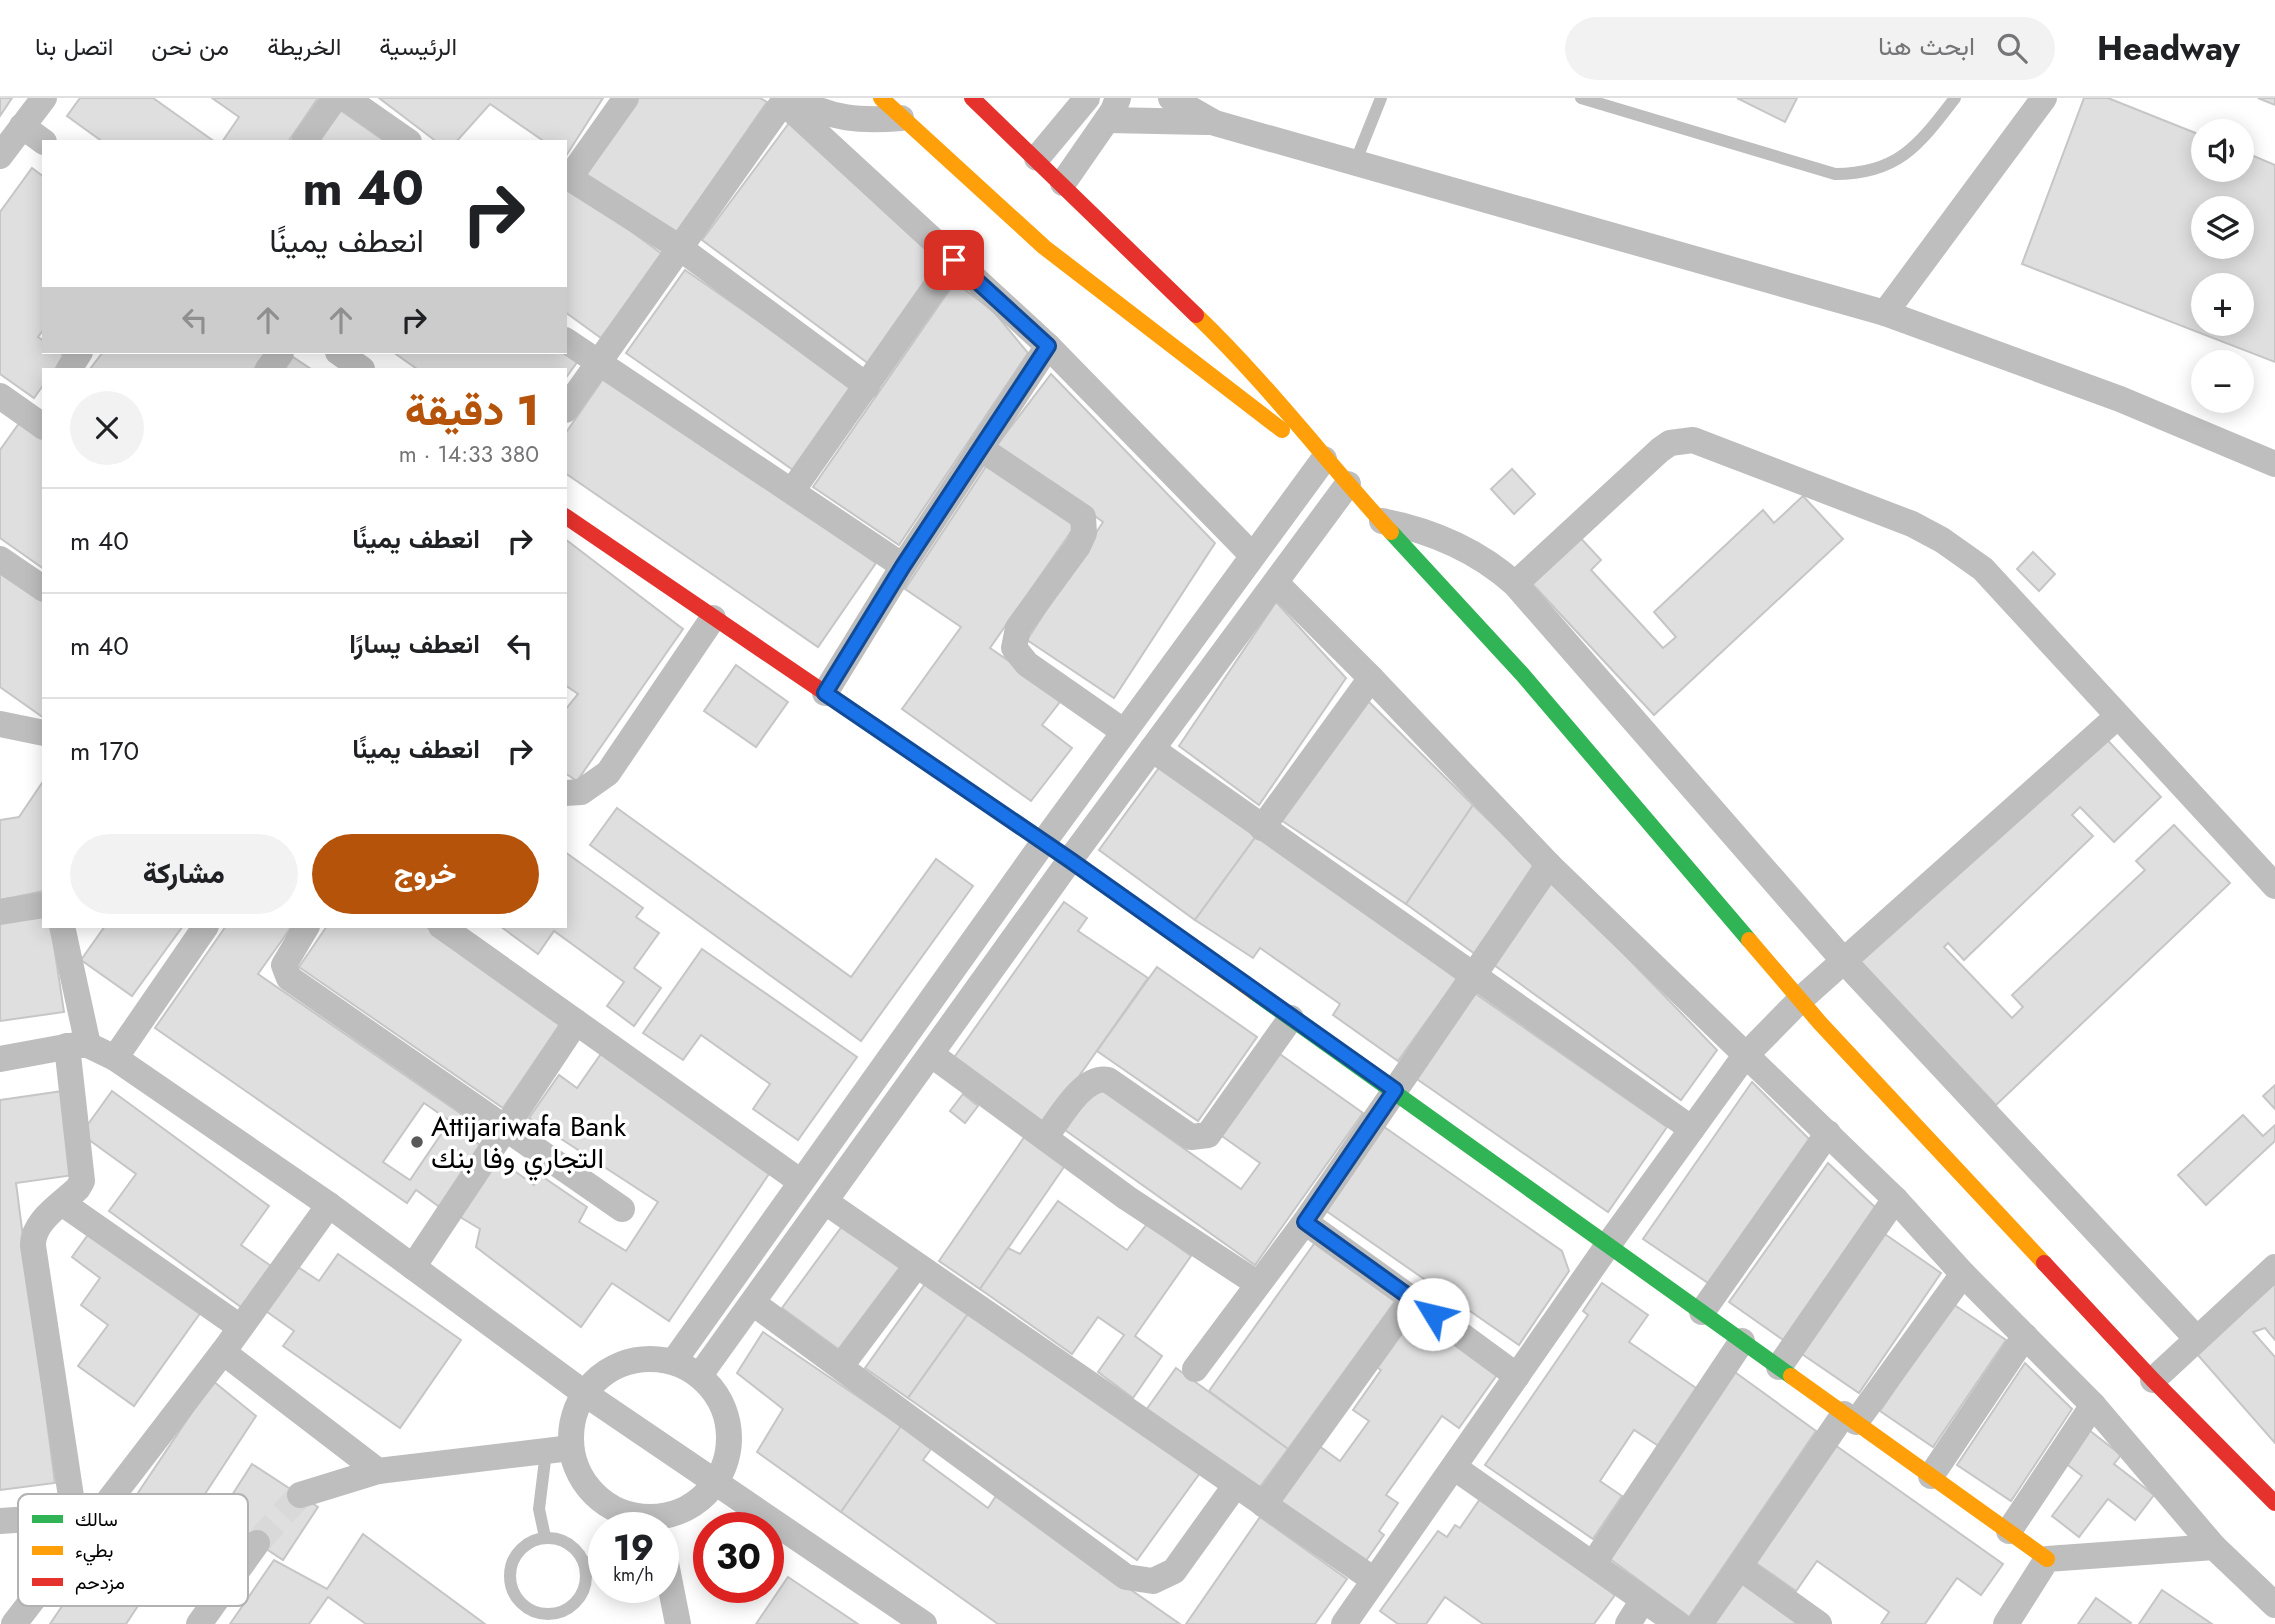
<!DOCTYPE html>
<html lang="ar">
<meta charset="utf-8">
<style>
body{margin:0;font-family:Jost,Vazirmatn,sans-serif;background:#f2f2f2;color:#202124;direction:rtl;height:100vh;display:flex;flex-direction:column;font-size:26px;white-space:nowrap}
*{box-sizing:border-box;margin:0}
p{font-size:23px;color:#757577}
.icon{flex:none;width:38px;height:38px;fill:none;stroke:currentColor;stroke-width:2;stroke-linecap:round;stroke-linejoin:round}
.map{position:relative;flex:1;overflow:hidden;direction:ltr}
.drawer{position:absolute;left:42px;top:270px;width:525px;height:560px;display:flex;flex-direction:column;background:#fff;border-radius:0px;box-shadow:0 4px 18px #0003;direction:rtl}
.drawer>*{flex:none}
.hud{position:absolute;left:42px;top:42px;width:525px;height:214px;border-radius:0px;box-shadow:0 4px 18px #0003;direction:rtl;background:#fff;color:#202124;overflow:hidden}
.fabs{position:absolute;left:2191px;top:21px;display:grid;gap:14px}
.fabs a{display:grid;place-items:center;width:63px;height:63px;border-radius:50%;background:#fff;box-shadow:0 4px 18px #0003;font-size:35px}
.speed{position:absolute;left:588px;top:1414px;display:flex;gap:14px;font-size:35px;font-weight:700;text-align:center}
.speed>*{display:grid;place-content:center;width:91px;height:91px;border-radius:50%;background:#fff;box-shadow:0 4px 18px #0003;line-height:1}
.speed small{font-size:18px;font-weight:400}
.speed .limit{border:10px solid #d22;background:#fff;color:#111}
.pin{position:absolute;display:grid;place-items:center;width:60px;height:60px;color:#fff;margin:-30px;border-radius:14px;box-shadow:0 4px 10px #0006}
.me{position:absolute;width:77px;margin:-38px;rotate:306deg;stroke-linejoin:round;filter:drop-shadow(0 0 5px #0008)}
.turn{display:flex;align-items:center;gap:24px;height:147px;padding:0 28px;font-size:32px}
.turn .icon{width:91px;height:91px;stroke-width:2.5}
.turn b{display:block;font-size:49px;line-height:60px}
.lanes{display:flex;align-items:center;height:66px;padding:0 28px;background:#0003;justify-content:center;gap:35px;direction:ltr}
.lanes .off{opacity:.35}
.round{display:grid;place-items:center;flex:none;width:74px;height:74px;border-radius:37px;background:#f2f2f2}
.summary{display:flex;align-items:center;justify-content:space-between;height:119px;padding:0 28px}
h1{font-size:42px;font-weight:800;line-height:52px;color:#b45309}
.action{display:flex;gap:14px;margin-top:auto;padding:14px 28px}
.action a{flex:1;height:80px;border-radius:42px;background:#b45309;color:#fff;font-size:28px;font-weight:800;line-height:80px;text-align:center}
.action a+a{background:#f2f2f2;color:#202124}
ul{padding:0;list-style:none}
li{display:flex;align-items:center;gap:21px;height:105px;padding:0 28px;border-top:2px solid #e0e0e0}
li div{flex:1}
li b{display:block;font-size:26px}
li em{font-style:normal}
header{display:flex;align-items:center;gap:42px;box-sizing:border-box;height:98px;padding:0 35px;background:#fff;border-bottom:2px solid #e0e0e0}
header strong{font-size:33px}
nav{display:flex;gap:38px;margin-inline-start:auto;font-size:24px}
.search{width:490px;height:63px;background:#f2f2f2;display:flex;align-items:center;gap:18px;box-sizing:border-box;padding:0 24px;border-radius:38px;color:#757577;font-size:26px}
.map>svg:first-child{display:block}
</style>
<header>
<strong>Headway</strong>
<div class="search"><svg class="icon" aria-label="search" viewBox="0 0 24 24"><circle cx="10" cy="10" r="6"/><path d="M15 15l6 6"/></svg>ابحث هنا</div>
<nav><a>الرئيسية</a><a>الخريطة</a><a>من نحن</a><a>اتصل بنا</a></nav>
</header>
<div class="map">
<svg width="2275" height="1526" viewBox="0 0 2275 1526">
<rect width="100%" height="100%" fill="#fff"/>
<g fill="#dfdfdf" stroke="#c6c6c6" stroke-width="2" fill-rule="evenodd">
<polygon points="0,0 12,0 0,18"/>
<polygon points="80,0 153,0 215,44 103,44 67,18"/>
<polygon points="212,0 318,0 288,44 222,44 239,19"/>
<polygon points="379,0 603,0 566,58 565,44 545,44 490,6 456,44 437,44"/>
<polygon points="635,0 760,0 767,4 675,137 582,74"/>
<polygon points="1737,0 1797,0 1785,24"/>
<path d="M2084,0H2108L2203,38V72H2242V53L2275,67V264L2022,166ZM2203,110H2242V149H2203ZM2203,187H2242V226H2203Z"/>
<polygon points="2258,0 2275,0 2275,7"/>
<polygon points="340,12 386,44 317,44"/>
<polygon points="795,17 942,163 869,266 702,142"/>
<polygon points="32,70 44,79 44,231 38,239 44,243 44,254 59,254 64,258 55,271 44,271 44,286 34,300 0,276 0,114"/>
<polygon points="565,85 662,156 601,240 565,214"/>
<polygon points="685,172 855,290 796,374 626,255"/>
<polygon points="955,184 994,214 1028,255 899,447 813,389"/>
<polygon points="103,254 267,254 254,271 90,271"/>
<polygon points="393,254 564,254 578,263 565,281 565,271 417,271"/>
<polygon points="293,259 311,271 285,271"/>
<polygon points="1051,276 1215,445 1114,600 1027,542 1103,424 997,347"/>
<polygon points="605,278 876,465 818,549 565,375 565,336"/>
<polygon points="20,324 44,341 44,471 0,440 0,352"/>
<polygon points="987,367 1075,428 990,550 1063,600 1042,627 1072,650 1031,703 902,611 961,529 905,491"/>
<polygon points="1512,371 1535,396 1514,416 1491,391"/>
<polygon points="1803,398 1843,441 1654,617 1525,478 1574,433 1601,462 1591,472 1663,550 1676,539 1654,514 1763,412 1774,425"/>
<polygon points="565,441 683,531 577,683 565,675 565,612 578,596 565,587"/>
<polygon points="2033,454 2055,476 2039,493 2017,471"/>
<polygon points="0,471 44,501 44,620 0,589"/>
<polygon points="1276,504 1346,580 1259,707 1179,648"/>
<polygon points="736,567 788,604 756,649 704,613"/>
<polygon points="1368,603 1473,707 1406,806 1281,722"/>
<polygon points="2097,631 2161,699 2114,744 2080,709 2072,717 2093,738 1964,862 1948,845 1944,849 2012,920 2023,909 2012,897 2145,772 2136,763 2174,727 2230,785 1996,1007 1856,859"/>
<polygon points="1161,667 1257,737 1195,822 1099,752"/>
<polygon points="44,682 44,793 0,802 0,722 19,719"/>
<polygon points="1473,707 1534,766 1475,856 1406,806"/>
<polygon points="617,710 851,879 936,761 973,788 861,943 590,747"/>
<polygon points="1257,737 1457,881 1398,963 1333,917 1340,906 1260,850 1253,860 1195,822"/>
<polygon points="565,754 643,810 636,819 659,835 634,870 661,890 634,928 607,908 624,884 554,833 538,856 500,828 565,828"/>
<polygon points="1553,783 1717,952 1681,1002 1494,867"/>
<polygon points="1064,804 1087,820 1078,833 1148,880 1044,1028 953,961"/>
<polygon points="44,819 44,828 51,828 64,914 0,923 0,825"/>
<polygon points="105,828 183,828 132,898 81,862"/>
<path d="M226,828H292L258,876L467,1020L458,1032L483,1049L441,1110L416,1092L407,1105L155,930ZM424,1005L450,1023L410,1082L383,1064Z"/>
<polygon points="327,828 425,828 563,922 503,1010 299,869"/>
<polygon points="702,851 857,959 798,1042 753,1011 770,986 701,937 683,962 643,935"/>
<polygon points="1157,869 1257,939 1198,1023 1097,953"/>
<polygon points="1473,894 1667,1029 1608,1114 1414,979"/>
<polygon points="603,953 769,1076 669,1223 612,1185 581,1229 476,1149 480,1131 455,1116 495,1059 534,1087 540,1077 587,1109 579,1124 626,1153 658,1104 529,1020 559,977 577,990"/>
<polygon points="1277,954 1363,1015 1255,1167 1065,1032 1096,988 1241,1091 1260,1065 1219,1036"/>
<polygon points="1752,984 1811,1043 1714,1189 1643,1141"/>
<polygon points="2275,987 2275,1011 2263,998"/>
<polygon points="63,993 74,1077 16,1085 55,1385 0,1392 0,1002"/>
<polygon points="112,993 269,1108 241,1147 271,1168 241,1209 109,1113 136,1076 81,1036"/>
<polygon points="963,996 978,1008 965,1025 950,1013"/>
<polygon points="2243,1017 2263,1038 2275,1027 2275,1043 2206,1107 2178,1077"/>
<polygon points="1380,1026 1562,1153 1569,1173 1519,1247 1322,1110"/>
<polygon points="1025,1038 1066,1066 980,1191 939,1163"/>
<polygon points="1828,1065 1877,1111 1786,1244 1729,1204"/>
<polygon points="1058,1103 1127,1152 1147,1126 1191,1158 1135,1238 1162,1258 1133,1300 1098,1274 1124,1237 1098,1219 1072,1256 980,1191 1008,1150 1020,1156"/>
<polygon points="843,1127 902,1170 841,1253 782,1210"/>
<polygon points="1879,1132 1941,1175 1859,1295 1796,1252"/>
<polygon points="90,1134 201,1214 134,1308 78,1268 108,1227 81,1207 100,1180 72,1159"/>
<polygon points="1316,1143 1399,1198 1288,1351 1209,1293"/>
<polygon points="338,1156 461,1242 400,1330 283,1248 294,1233 263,1211 295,1167 319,1183"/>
<polygon points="2275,1171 2275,1242 2265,1230 2253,1234 2275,1259 2275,1345 2190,1248"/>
<polygon points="1602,1185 1648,1217 1629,1244 1699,1292 1660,1349 1634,1332 1600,1383 1622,1398 1593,1441 1485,1367 1588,1217 1583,1213"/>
<polygon points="925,1186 968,1216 908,1300 865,1270"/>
<polygon points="1953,1206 2006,1242 1933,1349 1880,1313"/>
<polygon points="1414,1214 1499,1274 1459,1330 1442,1318 1386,1397 1398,1405 1379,1433 1384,1437 1365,1464 1280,1404 1319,1348 1340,1363 1369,1323 1353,1312 1381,1272 1375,1268"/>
<polygon points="968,1216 1200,1375 1137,1462 908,1300"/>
<polygon points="763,1234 901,1328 841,1414 757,1354 783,1311 737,1275"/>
<polygon points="2025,1265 2072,1311 2011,1403 1957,1367"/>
<polygon points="1176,1270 1288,1351 1257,1393 1146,1312"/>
<polygon points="1732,1272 1816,1333 1689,1519 1606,1458"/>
<polygon points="213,1283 256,1318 203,1399 200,1414 126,1526 50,1526"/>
<polygon points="901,1328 931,1351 923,1362 988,1410 996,1398 1180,1526 998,1526 841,1414"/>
<polygon points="2089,1332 2121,1357 2114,1366 2154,1397 2135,1422 2108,1401 2079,1439 2052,1418 2082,1378 2064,1364"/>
<polygon points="1835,1347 2003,1466 1981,1497 1957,1480 1925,1526 1881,1526 1889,1514 1817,1463 1796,1493 1753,1463"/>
<polygon points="252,1366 318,1409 283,1462 218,1419"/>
<polygon points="1480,1401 1615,1497 1594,1526 1483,1526 1445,1499 1426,1526 1398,1526 1380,1513 1438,1433 1447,1439 1455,1427 1460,1430"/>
<polygon points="1260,1419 1347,1481 1315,1526 1186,1526"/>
<polygon points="363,1436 485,1526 366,1526 328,1499 309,1526 230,1526 274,1462 327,1491"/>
<polygon points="788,1479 858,1526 756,1526"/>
<polygon points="1743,1486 1798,1526 1714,1526"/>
<polygon points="2162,1492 2212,1526 2139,1526"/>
<polygon points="2096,1500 2131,1525 2130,1526 2078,1526"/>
</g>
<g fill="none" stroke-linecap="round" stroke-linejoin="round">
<polyline stroke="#d9d9d9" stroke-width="26" stroke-dasharray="26 13" stroke-linecap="butt" points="257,1445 300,1397"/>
<g stroke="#bebebe" stroke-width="12">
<path d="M1581,0L1835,76C1898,76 1919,47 1955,0"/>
<polyline points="1355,65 1381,0"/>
<polyline points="640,1430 647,1419"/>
<polyline points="545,1439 539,1411 546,1354"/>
<circle cx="548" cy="1478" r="38"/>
<polyline points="584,1465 604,1462"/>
</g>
<g stroke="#bebebe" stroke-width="26">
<polyline points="346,0 409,44"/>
<path d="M796,0C829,22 863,23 901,20"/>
<polyline points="1171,0 1215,25 1885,215 2120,301 2275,366"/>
<polyline points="783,4 1048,248 1252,457"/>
<polyline points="1107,22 1206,24"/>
<polyline points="22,28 44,44"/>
<polyline points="304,44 335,0"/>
<polyline points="0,58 44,0"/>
<polyline points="1037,60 1087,0"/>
<polyline points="565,77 680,150 867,288"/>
<polyline points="570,79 626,0"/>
<polyline points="1063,85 1113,13 1118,0"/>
<polyline points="1885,215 2044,0"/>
<polyline points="565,242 903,468"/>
<polyline points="338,254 362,271"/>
<polyline points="69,271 80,254"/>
<polyline points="268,271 281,254"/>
<polyline points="0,298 44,329"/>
<polyline points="565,312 786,0"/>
<polyline points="980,350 1083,419 1084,435 1078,448 1018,530 1014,550 1027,566 1123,633"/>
<polyline points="792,393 954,162"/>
<path d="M1382,423C1433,433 1477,452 1515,486L1844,863L2197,1241"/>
<polyline points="0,461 44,491"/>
<polyline points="1276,485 1371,580 1549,767 1895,1101 1963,1176 2093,1307 2214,1449"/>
<polyline points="1515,486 1660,352 1670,345 1693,342 1912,426 1942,442 1983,471 2275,788"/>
<polyline points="825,595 903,468 1048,248"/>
<polyline points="0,626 44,635"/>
<polyline points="1152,651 1692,1031"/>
<polyline points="565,695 581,694 608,675 713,520"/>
<polyline points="1262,730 1371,580"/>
<polyline points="0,814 44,807"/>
<polyline points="62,828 88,947"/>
<polyline points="307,828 284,867 289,880 622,1111"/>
<polyline points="441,828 801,1084"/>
<path d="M67,948L82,1083L78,1090C62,1106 32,1123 33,1148L74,1418L93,1419"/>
<polyline points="932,957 1127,1100 1258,1186"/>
<polyline points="115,960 206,828"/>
<polyline points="0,961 76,947 88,947 115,960 329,1107 584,1295 924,1526"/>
<path d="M1045,1039C1060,1021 1082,977 1108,982L1191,1039L1208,1037L1291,920"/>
<polyline points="62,1105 240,1229"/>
<polyline points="827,1105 1374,1482"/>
<polyline points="413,1169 576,924"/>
<polyline points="1412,1201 1517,1278"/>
<polyline points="753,1205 1126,1479 1153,1483 1174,1473 1235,1388"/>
<polyline points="1702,1214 1828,1035"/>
<polyline points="223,1254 378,1373"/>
<circle cx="650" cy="1340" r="79"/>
<polyline points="674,1263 1043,745 1324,361"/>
<polyline points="841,1268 916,1168"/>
<polyline points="1779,1269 1895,1101"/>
<polyline points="1195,1271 1305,1124"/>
<polyline points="700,1277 1070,762 1348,386"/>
<polyline points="2153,1282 2275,1169"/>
<polyline points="1856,1324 1963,1176"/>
<polyline points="1455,1370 1678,1526"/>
<polyline points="1931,1378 2025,1238"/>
<polyline points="300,1397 378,1373 571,1350"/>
<polyline points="1264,1407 1412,1201 1305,1124 1549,767"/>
<polyline points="0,1423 74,1418"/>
<polyline points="2009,1433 2093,1307"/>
<polyline points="663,1450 678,1526"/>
<polyline points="1593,1466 1742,1243"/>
<polyline points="1739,1469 1819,1526"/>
<polyline points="14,1526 223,1254 329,1107"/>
<polyline points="199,1526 257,1445"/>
<polyline points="1344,1526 1608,1147 1744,959 1801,901 2118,618"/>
<polyline points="1628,1526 1643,1502"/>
<polyline points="1700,1526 1844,1316"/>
<polyline points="2006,1526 2047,1461 2214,1449 2275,1507"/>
</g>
<g stroke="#30b455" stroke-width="16">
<polyline points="1391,434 1522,576 1749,842"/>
<polyline points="1254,894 1791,1278"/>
</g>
<g stroke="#ff9f0a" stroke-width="16">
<polyline points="881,0 1044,149 1282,332"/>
<path d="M1196,217C1266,284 1325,362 1391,434"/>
<polyline points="875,629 1070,762 1254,894"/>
<polyline points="1749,842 1820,925 2044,1165"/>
<polyline points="1791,1278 2047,1461"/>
</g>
<g stroke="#e5322d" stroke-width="16">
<polyline points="972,0 1196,217"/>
<polyline points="565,418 875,629"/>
<polyline points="2044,1165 2153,1282 2275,1405"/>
</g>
</g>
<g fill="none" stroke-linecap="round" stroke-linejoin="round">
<defs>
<polyline id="route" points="954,162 1048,248 903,468 825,595 1070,762 1395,992 1305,1124 1433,1216"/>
</defs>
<use href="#route" stroke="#114b97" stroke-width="18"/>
<use href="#route" stroke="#1a73e8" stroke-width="12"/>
</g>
<circle fill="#595959" stroke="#fff" stroke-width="2.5" cx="417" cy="1044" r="7"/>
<g text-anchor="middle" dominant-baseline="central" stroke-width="7" stroke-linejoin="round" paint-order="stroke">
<g font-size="28" fill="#000" stroke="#fff" text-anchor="start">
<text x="431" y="1028">Attijariwafa Bank<tspan x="431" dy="32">التجاري وفا بنك</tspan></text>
</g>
</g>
<rect x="18" y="1396" width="230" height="112" rx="10" fill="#fff" stroke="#b2b2b2" stroke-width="2"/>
<rect x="32" y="1417" width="31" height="8" fill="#30b455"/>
<rect x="32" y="1448" width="31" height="9" fill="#ff9f0a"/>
<rect x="32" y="1480" width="31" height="8" fill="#e5322d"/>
<g font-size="19" fill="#000">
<text x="75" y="1428">سالك</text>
<text x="75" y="1459">بطيء</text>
<text x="75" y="1491">مزدحم</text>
</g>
</svg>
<div class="fabs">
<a><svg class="icon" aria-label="sound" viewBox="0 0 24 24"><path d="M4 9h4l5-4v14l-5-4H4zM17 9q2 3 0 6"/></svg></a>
<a><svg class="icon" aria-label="layers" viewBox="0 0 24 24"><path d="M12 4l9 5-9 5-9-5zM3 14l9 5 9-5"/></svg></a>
<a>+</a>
<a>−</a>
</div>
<div class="speed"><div>19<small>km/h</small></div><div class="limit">30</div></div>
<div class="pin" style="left:954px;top:162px;background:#d93025"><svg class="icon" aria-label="arrive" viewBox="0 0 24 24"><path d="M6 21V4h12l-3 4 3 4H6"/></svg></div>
<svg class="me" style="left:1433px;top:1216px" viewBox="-20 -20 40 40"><circle r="19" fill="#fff"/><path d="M0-13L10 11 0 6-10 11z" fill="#1a73e8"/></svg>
<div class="hud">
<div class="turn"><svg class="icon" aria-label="right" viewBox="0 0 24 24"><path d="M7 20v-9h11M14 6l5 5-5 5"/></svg><div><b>40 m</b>انعطف يمينًا</div></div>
<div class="lanes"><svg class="icon off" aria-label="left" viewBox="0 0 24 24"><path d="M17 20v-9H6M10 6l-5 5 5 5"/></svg><svg class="icon off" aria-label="ahead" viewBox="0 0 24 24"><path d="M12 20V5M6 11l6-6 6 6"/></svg><svg class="icon off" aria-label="ahead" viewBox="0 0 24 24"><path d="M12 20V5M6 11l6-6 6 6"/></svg><svg class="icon" aria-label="right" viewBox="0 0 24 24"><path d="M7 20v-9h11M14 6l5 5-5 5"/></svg></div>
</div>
<section class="drawer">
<div class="summary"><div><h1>1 دقيقة</h1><p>380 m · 14:33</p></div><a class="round"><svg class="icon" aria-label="close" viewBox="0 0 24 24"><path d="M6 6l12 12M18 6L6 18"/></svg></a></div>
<ul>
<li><svg class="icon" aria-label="right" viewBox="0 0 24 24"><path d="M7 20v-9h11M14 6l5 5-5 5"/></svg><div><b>انعطف يمينًا</b></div><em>40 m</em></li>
<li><svg class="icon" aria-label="left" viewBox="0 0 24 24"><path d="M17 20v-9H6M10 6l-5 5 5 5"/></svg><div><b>انعطف يسارًا</b></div><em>40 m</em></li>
<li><svg class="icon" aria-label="right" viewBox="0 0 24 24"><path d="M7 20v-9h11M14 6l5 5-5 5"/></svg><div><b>انعطف يمينًا</b></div><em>170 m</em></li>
</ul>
<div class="action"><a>خروج</a><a>مشاركة</a></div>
</section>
</div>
